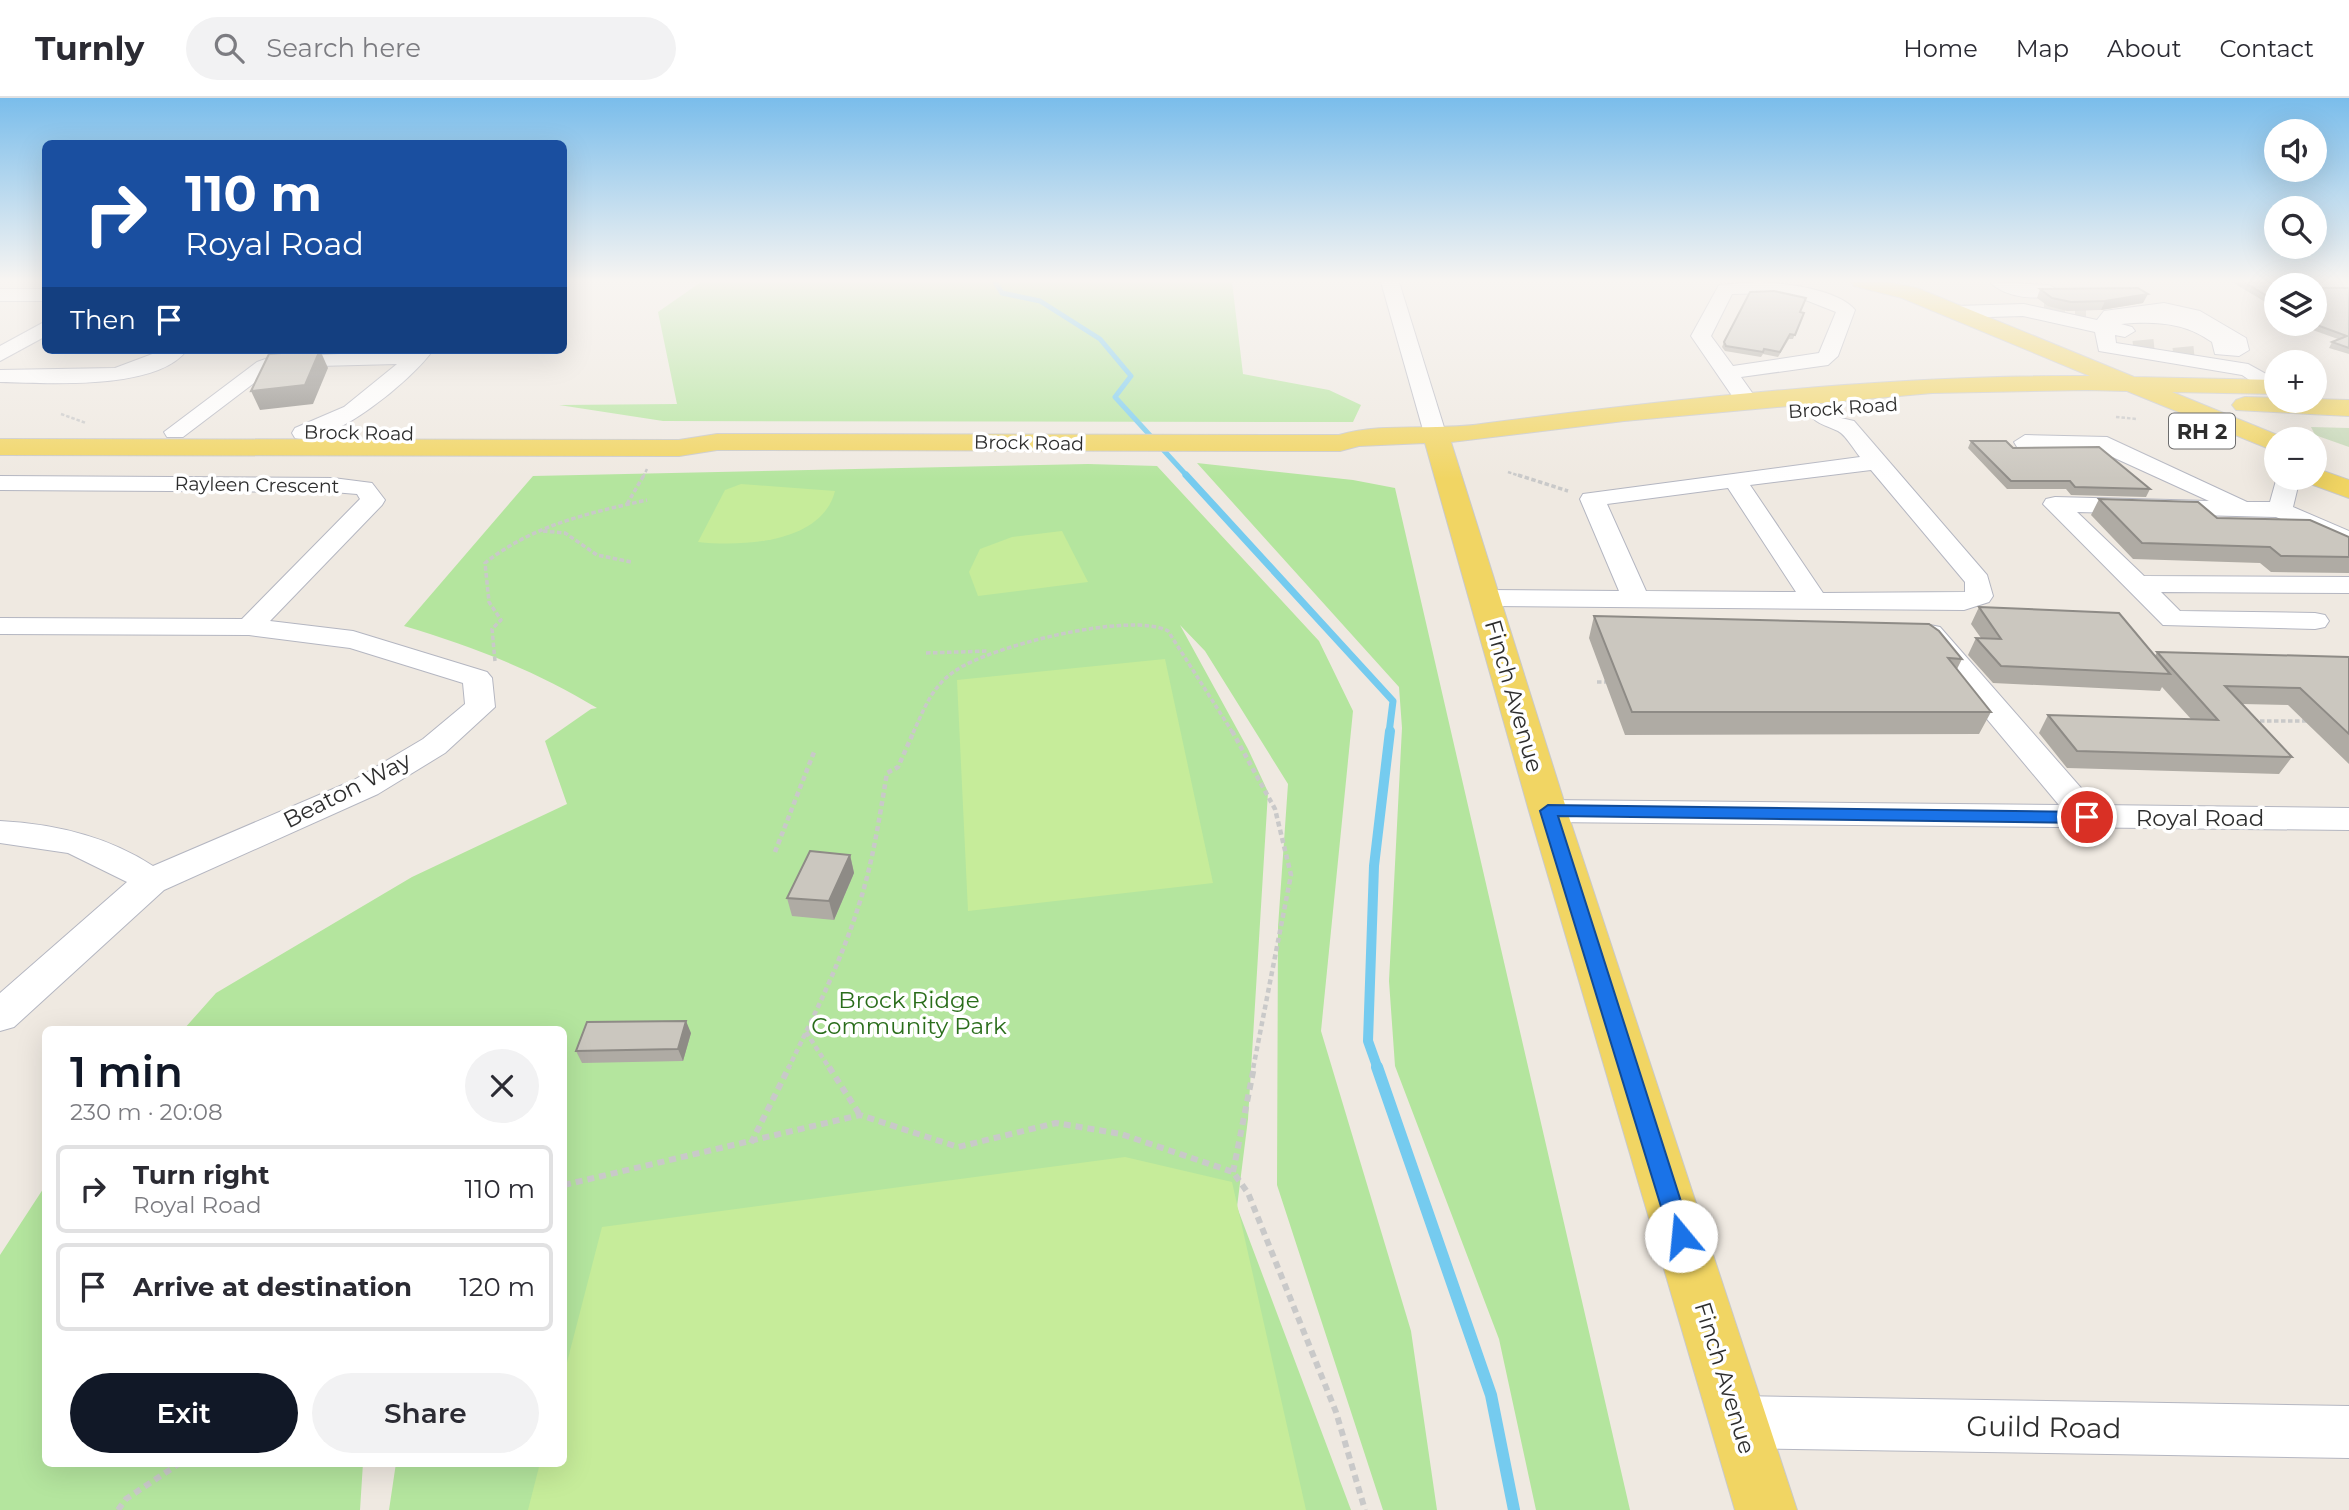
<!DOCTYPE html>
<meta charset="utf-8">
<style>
body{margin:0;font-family:Montserrat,sans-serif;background:#f2f2f3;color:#2b2b33;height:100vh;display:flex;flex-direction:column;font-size:26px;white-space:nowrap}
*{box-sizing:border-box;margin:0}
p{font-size:23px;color:#7c7c81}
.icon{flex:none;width:38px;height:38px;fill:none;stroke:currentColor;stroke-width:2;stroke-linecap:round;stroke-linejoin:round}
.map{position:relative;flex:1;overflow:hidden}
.sheet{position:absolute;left:42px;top:928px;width:525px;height:441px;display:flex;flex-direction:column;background:#fff;border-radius:10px;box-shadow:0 7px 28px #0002}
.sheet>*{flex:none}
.guide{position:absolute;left:42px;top:42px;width:525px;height:214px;border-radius:10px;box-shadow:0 7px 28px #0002;background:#1a4fa0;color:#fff;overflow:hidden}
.controls{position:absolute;left:2264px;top:21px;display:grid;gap:14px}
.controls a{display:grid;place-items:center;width:63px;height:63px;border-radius:50%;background:#fff;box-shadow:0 7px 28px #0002;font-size:35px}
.pin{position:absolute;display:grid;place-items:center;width:60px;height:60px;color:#fff;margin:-30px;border:4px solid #fff;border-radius:50%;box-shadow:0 2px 7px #0007}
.me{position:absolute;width:77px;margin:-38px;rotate:343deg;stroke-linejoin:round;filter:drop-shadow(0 0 5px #0008)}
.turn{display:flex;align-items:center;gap:24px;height:147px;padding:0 28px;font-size:32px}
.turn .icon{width:91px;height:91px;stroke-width:2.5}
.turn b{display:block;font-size:49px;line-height:60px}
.then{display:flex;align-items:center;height:66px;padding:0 28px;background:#0003;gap:14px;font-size:26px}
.round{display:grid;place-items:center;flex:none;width:74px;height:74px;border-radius:37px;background:#f2f2f3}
.head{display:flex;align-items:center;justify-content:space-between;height:119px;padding:0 28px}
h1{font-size:42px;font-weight:600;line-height:52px;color:#111827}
.action{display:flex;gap:14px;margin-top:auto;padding:14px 28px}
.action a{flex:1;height:80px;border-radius:42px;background:#111827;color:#fff;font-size:28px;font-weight:600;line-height:80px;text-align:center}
.action a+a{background:#f2f2f3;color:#2b2b33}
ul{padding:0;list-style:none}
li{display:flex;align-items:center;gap:21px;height:88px;margin:0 14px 10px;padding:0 14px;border:4px solid #e1e1e2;border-radius:10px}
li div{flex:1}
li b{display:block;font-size:26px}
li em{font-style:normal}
header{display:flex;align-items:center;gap:42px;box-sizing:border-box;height:98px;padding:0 35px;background:#fff;border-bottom:2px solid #e1e1e2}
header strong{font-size:33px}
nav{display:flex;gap:38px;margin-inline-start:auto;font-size:24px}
.search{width:490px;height:63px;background:#f2f2f3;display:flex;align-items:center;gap:18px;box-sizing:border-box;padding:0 24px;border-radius:38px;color:#7c7c81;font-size:26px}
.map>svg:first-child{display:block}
</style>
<header>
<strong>Turnly</strong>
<div class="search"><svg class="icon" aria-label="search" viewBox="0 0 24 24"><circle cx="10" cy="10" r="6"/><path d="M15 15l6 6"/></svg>Search here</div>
<nav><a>Home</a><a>Map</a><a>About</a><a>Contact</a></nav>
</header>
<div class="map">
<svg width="2349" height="1412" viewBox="0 0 2349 1412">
<rect width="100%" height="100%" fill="#efe9e1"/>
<g fill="#b4e59e">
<polygon points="701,184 1232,184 1243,276 1329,292 1361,307 1353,324 663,323 559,307 677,306 658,214"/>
<polygon points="1197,365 1353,382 1395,390 1630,1412 1536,1412 1499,1241 1395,968 1389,883 1402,630 1399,589"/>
<path d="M1088,366L1157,368L1319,543L1353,613L1321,933L1411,1233L1437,1412H1383L1277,1087L1278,829L1288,686L1205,553L1180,527L1248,651L1268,694L1248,1021L1237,1109L1351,1412H389L396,1365H564V931H184L216,895L412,779L567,706L545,643L591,611L597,610C537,573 471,548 404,528L533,378Z"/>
<polygon points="45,1088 46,1365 363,1365 360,1412 0,1412 0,1157"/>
</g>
<polygon fill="#c7d9b8" points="2311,329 2349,330 2349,349 2315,337"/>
<g fill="#c6ec9a">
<path d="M741,386L835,393C822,445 743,449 698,444L725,392Z"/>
<polygon points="1062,433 1088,484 978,498 969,474 980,451 1012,439"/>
<polygon points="1165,561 1213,785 968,813 957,582"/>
<polygon points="1125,1059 1232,1084 1306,1412 528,1412 540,1365 564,1365 564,1276 602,1129"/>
</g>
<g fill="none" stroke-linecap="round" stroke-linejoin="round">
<polyline stroke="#75cbef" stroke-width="5" points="995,184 1002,195 1040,203 1100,241 1131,278 1115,299 1188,379"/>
<polyline stroke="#75cbef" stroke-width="7" points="1186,377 1393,603 1389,635"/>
<polyline stroke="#75cbef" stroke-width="10" points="1378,971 1368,943 1374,768 1390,633"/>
<polyline stroke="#75cbef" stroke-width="12" points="1377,969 1491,1297 1514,1412"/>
<g stroke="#c8c4bd" stroke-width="21" stroke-dasharray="21 10" stroke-linecap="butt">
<polyline points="2044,209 2086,209"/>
<polyline points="2143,242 2144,252"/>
<polyline points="2183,249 2184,259"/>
</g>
<defs>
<g id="minor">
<polygon points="1381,184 1399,184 1447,339 1444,344 1428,344 1425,339"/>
<path d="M1758,184C1784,185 1838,191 1855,212L1838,258L1828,267L1741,279L1758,303L1747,309L1739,308L1691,238L1719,187ZM1773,195L1798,199L1836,214L1819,255L1733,268L1711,238L1732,196Z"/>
<path d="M1990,184L2049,187L2058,192C2045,206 2002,199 1990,184Z"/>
<rect x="0" y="191" width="46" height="12"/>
<path d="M2164,205L2200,213L2246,240L2249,252L2239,258L2215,256L2212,244C2184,224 2154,223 2121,226L2132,229L2135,233L2125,239L2115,237L2116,245L2248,266L2277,282V294L2266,293L2242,277L2099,253L2095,234L2023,218L1955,220L1946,214L1955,208L2024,206L2097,222L2104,213Z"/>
<polygon points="46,223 46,238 0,263 0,248"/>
<path d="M163,252H187C157,293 46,285 0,284V272L115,270Z"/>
<path d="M433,252C413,281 332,349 295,340L292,335L295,330L344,309L397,266L280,269L271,272L183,339H167L164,334L257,264L271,259Z"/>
<path d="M1816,305L1841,320L1854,323L1987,477L1993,498L1989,504L1964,512L1486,508L1476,506L1472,500L1476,494L1486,492L1619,493L1580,401L1583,396L1860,359C1854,352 1846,337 1838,333C1825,327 1814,325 1805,312L1808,307ZM1871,372L1965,484V494L1823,495L1750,387ZM1728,390L1796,494L1646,493L1607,406Z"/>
<polygon points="2025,337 2107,339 2247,404 2270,404 2277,379 2300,380 2293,409 2349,433 2349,450 2276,419 2077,414 2144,478 2349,479 2349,495 2161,494 2180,513 2315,515 2325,517 2329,523 2325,529 2315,531 2163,527 2043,406 2046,401 2055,399 2209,403 2095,351 2017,349 2014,344"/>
<path d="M0,378L333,380L372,385L385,402L382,407L270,523L353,533L487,574L492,580L495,609L445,655L378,696L164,792L14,929L0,933V895L127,784L68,755L0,745V723C55,726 107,738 153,768L354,682L423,641L465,606L463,585L350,550L249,537L0,536V520L242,521L360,401L357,396L333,394L0,392Z"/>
<polygon points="1930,527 1940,529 2096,707 2349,710 2349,732 1548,724 1536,721 1531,713 1536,705 1548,702 2059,707 1920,541 1916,535 1920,529"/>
<polygon points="1739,1298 2349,1308 2349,1360 1739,1350 1721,1342 1713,1324 1721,1306"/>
</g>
<g id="major">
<path d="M1851,184H1887L1917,190L2134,279L2277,282V296L2172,294L2287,341H2277V354L2127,293L2087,292L1932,295L1624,323L1451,344L1567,713L1797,1412H1735L1529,713L1425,345L1359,348L1340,353L717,352L679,358L0,357V341L679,342L717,336L1339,337C1384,324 1435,333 1481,326C1683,300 1887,277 2090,278L1902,200L1854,188Z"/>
<polygon points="2245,299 2349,302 2349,318 2236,312 2232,307 2236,302"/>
<polygon points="2315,370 2349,382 2349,400 2305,384 2302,380 2315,380"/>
</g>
</defs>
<use href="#minor" stroke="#b4b6c1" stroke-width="2"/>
<use href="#major" stroke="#c9c9c9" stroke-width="2"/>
<g stroke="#c9c9c9" stroke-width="2.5" stroke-dasharray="3.5 2" stroke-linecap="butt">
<polyline points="61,316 86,325"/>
<polyline points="2116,319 2137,321"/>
<polyline points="1508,374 1523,379"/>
<polyline points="643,379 647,371"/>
</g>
<g stroke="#c9c9c9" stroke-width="3.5" stroke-dasharray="4.5 2.5" stroke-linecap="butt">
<polyline points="1518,377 1568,393"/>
<polyline points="627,406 644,377"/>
<polyline points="543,433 565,435 597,457 631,464"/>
<polyline points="926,555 989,553"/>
<path d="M495,563L492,531L501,522L489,504L485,465C533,427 589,415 647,402"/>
<polyline points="1597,584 1608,584"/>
<polyline points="2253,623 2308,623"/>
<path d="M913,635C924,611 932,588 955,573C990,548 1131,513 1168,533L1233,635"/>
</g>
<g stroke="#c9c9c9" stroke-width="4.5" stroke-dasharray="5 3.5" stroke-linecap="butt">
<polyline points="1232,633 1275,711 1291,777 1253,971"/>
<polyline points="775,754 814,654"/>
<polyline points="806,934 830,971"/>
<path d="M788,971C816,914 844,857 862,797C874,757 880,716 887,675L898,669L914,633"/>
</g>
<g stroke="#c9c9c9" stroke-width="6" stroke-dasharray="7 5" stroke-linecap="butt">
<polyline points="829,969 860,1017"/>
<polyline points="751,1045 789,969"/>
<polyline points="1233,1074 1254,969"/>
<polyline points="564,1087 860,1017 958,1049 1056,1025 1121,1036 1233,1074 1248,1095 1336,1314 1365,1412"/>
<polyline points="118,1412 126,1401 180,1365"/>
</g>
<use href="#minor" fill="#fff" fill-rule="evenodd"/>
<use href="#major" fill="#f1d563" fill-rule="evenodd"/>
</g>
<g fill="#afaba4">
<polygon points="2232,184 2304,184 2277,187 2277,211"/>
<polygon points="2349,190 2349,256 2329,250 2332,244 2338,241 2307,230 2300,226 2315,226"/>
<polygon points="2040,191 2143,205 2101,212 2067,213 2048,208 2037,200"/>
<polygon points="1804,204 1800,214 1802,219 1793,241 1789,241 1778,259 1763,256 1761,259 1725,253 1722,249 1724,244"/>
<polygon points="1971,343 2013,350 2150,391 2146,399 2071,397 2066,391 2007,391 1968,350"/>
<polygon points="2099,401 2217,420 2349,439 2349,475 2271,474 2260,465 2133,461 2091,417"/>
<polygon points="1979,509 2155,558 2157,554 2349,559 2349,666 2288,607 2242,606 2292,659 2279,676 2067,670 2039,635 2048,617 2191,621 2162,589 2160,593 1993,585 1968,557 1976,540 1981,540 1971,526"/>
<polygon points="1594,518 1962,561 1957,571 1991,614 1979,636 1625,637 1589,540"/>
<polygon points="850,757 854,775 834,822 792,818 787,800"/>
<polygon points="691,935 683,963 582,965 576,953"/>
</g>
<g fill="#8e8b86">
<polygon points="2148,196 2143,205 2101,212 2105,203"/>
<polygon points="320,252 328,270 313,306 260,312 251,293"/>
<polygon points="850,757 854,775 834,822 829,803"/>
<polygon points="686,923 691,935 683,963 678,951"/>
</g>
<g fill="#cbc7bf" stroke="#8e8b86" stroke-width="2">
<polygon points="2244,184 2304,184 2311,187 2277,187 2277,204"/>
<polygon points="2138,190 2148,196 2105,203 2071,204 2052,200 2040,191"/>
<polygon points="2315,190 2349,190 2349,250 2332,244 2347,238 2314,226 2315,226"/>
<polygon points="1774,193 1806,200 1800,214 1804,215 1795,237 1790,236 1780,254 1764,251 1763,254 1726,248 1724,244 1750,194"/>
<polygon points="320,252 305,287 251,293 269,256"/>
<polygon points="1971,343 2006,343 2013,350 2099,349 2150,391 2075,389 2070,383 2011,383"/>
<polygon points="2099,401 2198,404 2217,420 2310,422 2349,439 2349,459 2281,458 2270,449 2142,445"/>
<polygon points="1979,509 2119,515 2170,576 2001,568 1976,540 2001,541"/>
<polygon points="1594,518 1929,526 1939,533 1962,561 1948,560 1991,614 1632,614"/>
<polygon points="2157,554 2349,559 2349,636 2300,590 2225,588 2292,659 2077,653 2048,617 2218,622"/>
<polygon points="810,753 850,757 829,803 787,800"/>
<polygon points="686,923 678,951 576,953 587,924"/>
</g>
<linearGradient id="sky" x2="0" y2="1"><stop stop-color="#7abdeb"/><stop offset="0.48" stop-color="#f8f5f2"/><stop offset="1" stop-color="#f8f5f2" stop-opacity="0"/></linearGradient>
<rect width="2349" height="381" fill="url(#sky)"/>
<polygon fill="#1a73e8" stroke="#114b97" stroke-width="2" points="1548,707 2087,714 2095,719 2087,725 1558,718 1692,1138 1689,1145 1681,1148 1673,1145 1670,1138 1540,713"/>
<g text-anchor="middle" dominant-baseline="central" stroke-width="7" stroke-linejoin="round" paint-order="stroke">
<g font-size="19" fill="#2e2e2e" stroke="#fff">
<text transform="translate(1843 310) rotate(-4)">Brock Road</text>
<text transform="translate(359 335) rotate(1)">Brock Road</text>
<text transform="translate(1029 345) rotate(1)">Brock Road</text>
<text transform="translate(257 387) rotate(1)">Rayleen Crescent</text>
</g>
<rect fill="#fff" stroke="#6d6d6d" stroke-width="2" x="2169" y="315.5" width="66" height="35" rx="5"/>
<g font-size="21" font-weight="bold" fill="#2e2e2e">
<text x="2202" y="333">RH 2</text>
</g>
<g font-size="23" fill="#2e2e2e" stroke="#fff">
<text transform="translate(1514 598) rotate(74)">Finch Avenue</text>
<text transform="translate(347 692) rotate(-27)">Beaton Way</text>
<text x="2200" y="720">Royal Road</text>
<text transform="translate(1725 1280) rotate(73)">Finch Avenue</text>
</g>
<g font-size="23" fill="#2a6d1b" stroke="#fff">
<text x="909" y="902">Brock Ridge<tspan x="909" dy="26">Community Park</tspan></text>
</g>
<g font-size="28" fill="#2e2e2e" stroke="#fff">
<text transform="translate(2044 1329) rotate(1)">Guild Road</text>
</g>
</g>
</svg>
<div class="controls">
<a><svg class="icon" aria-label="sound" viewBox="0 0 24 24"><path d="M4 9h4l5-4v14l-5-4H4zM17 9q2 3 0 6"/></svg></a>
<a><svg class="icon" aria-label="search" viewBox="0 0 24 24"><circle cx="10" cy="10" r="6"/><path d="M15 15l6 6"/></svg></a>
<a><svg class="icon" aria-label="layers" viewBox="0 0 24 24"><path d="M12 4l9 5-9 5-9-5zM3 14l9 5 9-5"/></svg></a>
<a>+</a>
<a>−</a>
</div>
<div class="pin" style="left:2087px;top:719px;background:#d93025"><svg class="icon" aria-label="arrive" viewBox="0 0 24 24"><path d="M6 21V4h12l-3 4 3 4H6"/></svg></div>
<svg class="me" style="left:1681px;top:1138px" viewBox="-20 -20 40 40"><circle r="19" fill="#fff"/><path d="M0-13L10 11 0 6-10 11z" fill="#1a73e8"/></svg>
<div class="guide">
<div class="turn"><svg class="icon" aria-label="right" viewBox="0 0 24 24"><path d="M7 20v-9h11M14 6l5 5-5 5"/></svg><div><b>110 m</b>Royal Road</div></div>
<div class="then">Then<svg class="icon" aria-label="arrive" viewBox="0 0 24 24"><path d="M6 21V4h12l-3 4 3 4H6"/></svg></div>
</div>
<section class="sheet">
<div class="head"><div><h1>1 min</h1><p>230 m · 20:08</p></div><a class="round"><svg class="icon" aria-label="close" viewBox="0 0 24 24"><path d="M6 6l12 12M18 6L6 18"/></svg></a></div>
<ul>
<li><svg class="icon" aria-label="right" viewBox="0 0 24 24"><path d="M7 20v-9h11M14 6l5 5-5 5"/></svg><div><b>Turn right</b><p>Royal Road</p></div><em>110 m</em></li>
<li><svg class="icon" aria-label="arrive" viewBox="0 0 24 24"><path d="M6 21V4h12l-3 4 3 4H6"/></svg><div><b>Arrive at destination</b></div><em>120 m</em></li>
</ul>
<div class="action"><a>Exit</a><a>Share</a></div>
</section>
</div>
